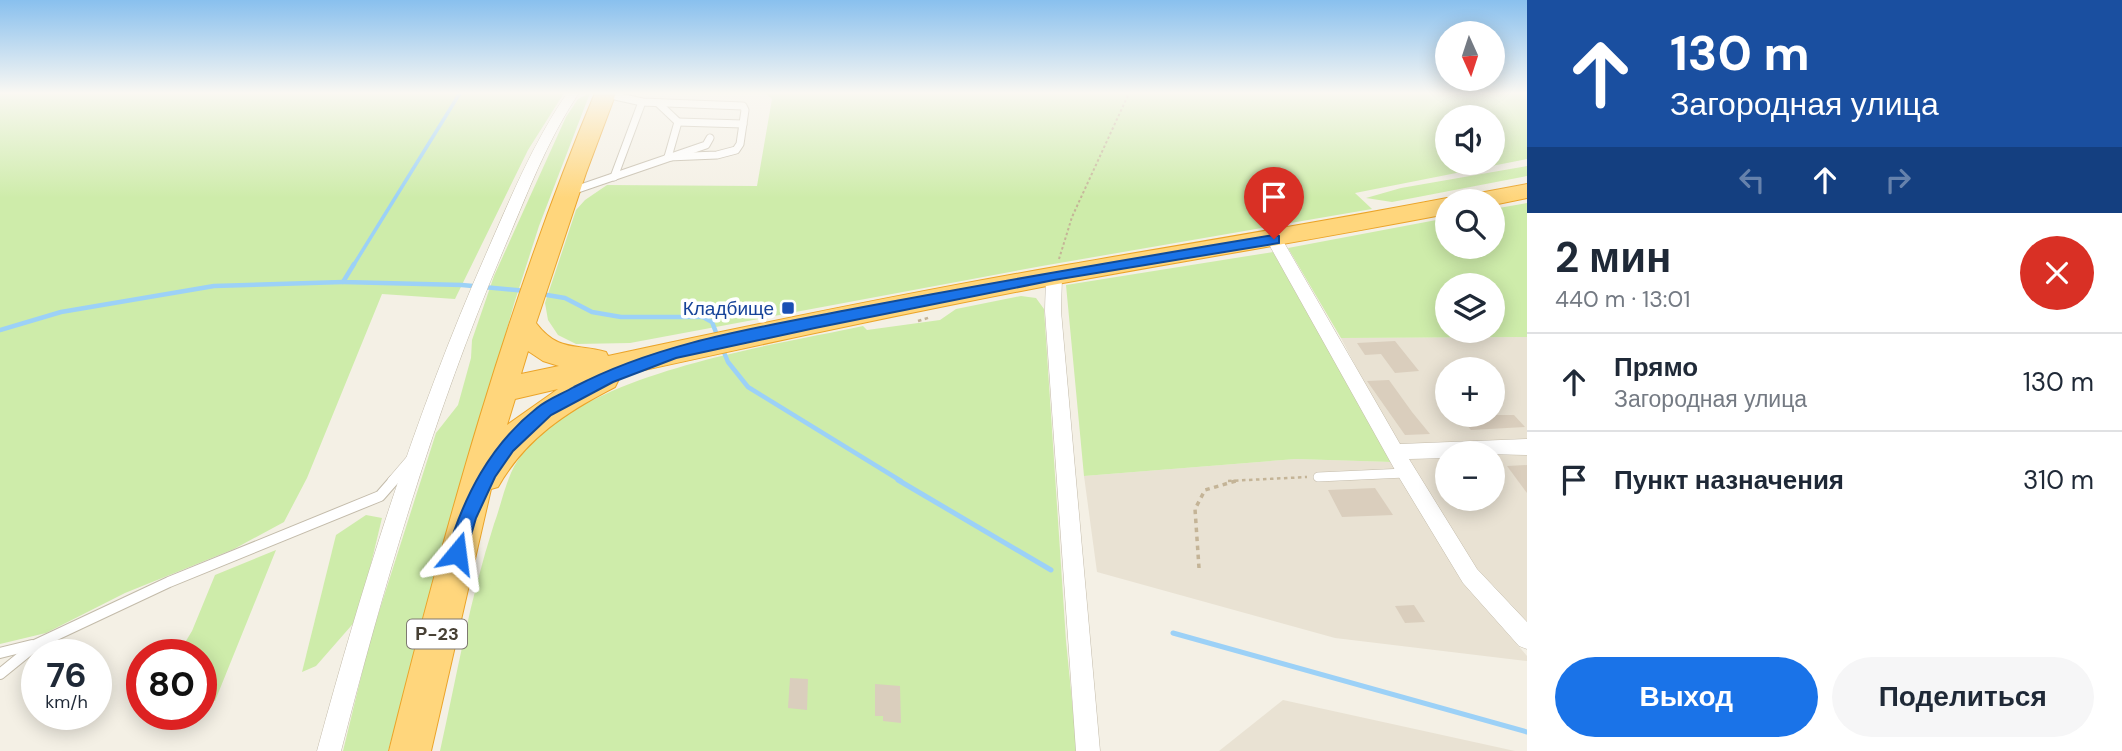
<!DOCTYPE html>
<html lang="ru">
<meta charset="utf-8">
<style>
body{margin:0;font-family:"DM Sans",sans-serif;background:#f6f6f7;color:#1f2937;height:100vh;display:flex;flex-direction:column;font-size:26px;white-space:nowrap}
*{box-sizing:border-box;margin:0}
p{font-size:23px;color:#747a83}
.icon{flex:none;width:38px;height:38px;fill:none;stroke:currentColor;stroke-width:2;stroke-linecap:round;stroke-linejoin:round}
.map{position:relative;flex:1;overflow:hidden}
.side{display:flex;flex-direction:column;background:#fff;width:595px}
.side>*{flex:none}
.banner{background:#1a4fa0;color:#fff;overflow:hidden}
.needle{width:46px;rotate:177deg}
.fabs{position:absolute;left:1435px;top:21px;display:grid;gap:14px}
.fabs a{display:grid;place-items:center;width:70px;height:70px;border-radius:50%;background:#fff;box-shadow:0 4px 18px #0003;font-size:35px}
.speed{position:absolute;left:21px;top:639px;display:flex;gap:14px;font-size:35px;font-weight:700;text-align:center}
.speed>*{display:grid;place-content:center;width:91px;height:91px;border-radius:50%;background:#fff;box-shadow:0 4px 18px #0003;line-height:1}
.speed small{font-size:18px;font-weight:400}
.speed .limit{border:10px solid #d22;background:#fff;color:#111}
.pin{position:absolute;display:grid;place-items:center;width:60px;height:60px;color:#fff;margin:-72px -30px;border-radius:50% 50% 50% 0;rotate:-45deg;box-shadow:0 0 7px #0007}
.pin .icon{rotate:45deg}
.me{position:absolute;width:77px;margin:-38px;rotate:16deg;stroke-linejoin:round;filter:drop-shadow(0 0 5px #0008)}
.turn{display:flex;align-items:center;gap:24px;height:147px;padding:0 28px;font-size:32px}
.turn .icon{width:91px;height:91px;stroke-width:2.5}
.turn b{display:block;font-size:49px;line-height:60px}
.lanes{display:flex;align-items:center;height:66px;padding:0 28px;background:#0003;justify-content:center;gap:35px;direction:ltr}
.lanes .off{opacity:.35}
.round{display:grid;place-items:center;flex:none;width:74px;height:74px;border-radius:37px;background:#f6f6f7}
.headline{display:flex;align-items:center;justify-content:space-between;height:119px;padding:0 28px}
h1{font-size:42px;font-weight:700;line-height:52px}
.cta{display:flex;gap:14px;margin-top:auto;padding:14px 28px}
.cta a{flex:1;height:80px;border-radius:42px;background:#1a73e8;color:#fff;font-size:28px;font-weight:700;line-height:80px;text-align:center}
.cta a+a{background:#f6f6f7;color:#1f2937}
ul{padding:0;list-style:none}
li{display:flex;align-items:center;gap:21px;height:98px;padding:0 28px;border-top:2px solid #e0e1e3}
li div{flex:1}
li b{display:block;font-size:26px}
li em{font-style:normal}
main{display:flex;flex:1;min-height:0}
.map>svg:first-child{display:block}
</style>
<main>
<div class="map">
<svg width="1527" height="751" viewBox="0 0 1527 751">
<rect width="100%" height="100%" fill="#f4f0e5"/>
<g fill="#e9e2d3" fill-rule="evenodd">
<path d="M1527,337V633L1474,574L1411,473L1341,338ZM1447,369H1493V415H1447ZM1447,453H1493V499H1447Z"/>
<polygon points="1296,459 1392,462 1460,578 1527,656 1527,661 1335,638 1097,572 1084,476"/>
<polygon points="1283,700 1515,751 1219,751"/>
</g>
<g fill="#ceecaa" fill-rule="evenodd">
<polygon points="0,93 564,93 528,150 455,299 382,294 307,478 284,522 234,549 125,593 46,633 0,644"/>
<polygon points="590,93 539,226 514,304 388,751 343,751 370,640 436,433 458,405 471,358 472,340 494,276 566,117 578,99"/>
<path d="M765,93H1527V159L1355,193L1372,209L1042,266L630,343L576,344L558,335L548,320L545,303L576,210L585,200L607,185L757,186L772,99ZM1447,117H1493V163H1447Z"/>
<polygon points="1527,166 1527,176 1392,202 1366,198 1401,188"/>
<path d="M1527,203V337L1341,338L1288,248L1447,218V247H1493V209ZM1447,285H1493V331H1447Z"/>
<polygon points="1273,252 1392,462 1296,459 1084,476 1066,285"/>
<path d="M1021,296L1036,298L1044,309L1066,641L1077,751H440C457,675 470,598 494,524C500,508 504,489 511,473C556,375 767,347 863,326L867,330L940,320L956,309Z"/>
<polygon points="366,515 382,518 358,618 316,666 302,672 336,535"/>
<polygon points="276,550 215,701 201,701 201,654 178,654 192,631 215,575"/>
</g>
<g fill="none" stroke-linecap="round" stroke-linejoin="round">
<polyline stroke="#9cd1f7" stroke-width="3.5" points="353,266 460,93"/>
<g stroke="#9cd1f7" stroke-width="4.5">
<polyline points="354,264 343,282 462,285 526,291"/>
<polyline points="541,294 565,298 592,312 621,317 703,317 712,322 717,335"/>
<polyline points="0,330 61,312 214,286 343,282"/>
<polyline points="723,350 728,362 748,387 901,481"/>
</g>
<g stroke="#9cd1f7" stroke-width="5">
<polyline points="898,480 1051,570"/>
<polyline points="1173,633 1527,732"/>
</g>
</g>
<g fill="#dacebd">
<polygon points="1395,341 1419,371 1395,373 1381,354 1365,355 1357,343"/>
<polygon points="1389,380 1412,412 1430,434 1405,435 1367,381"/>
<polygon points="1459,415 1514,415 1525,427 1471,430"/>
<polygon points="1527,465 1527,493 1507,466"/>
<polygon points="1375,488 1393,515 1342,517 1328,490"/>
<polygon points="1414,605 1425,622 1405,623 1395,606"/>
<polygon points="790,678 808,679 807,710 788,708"/>
<polygon points="875,684 900,686 901,723 883,721 883,716 875,716"/>
</g>
<g fill="none" stroke-linecap="round" stroke-linejoin="round">
<defs>
<g id="service-far2">
<polyline points="606,94 642,102 743,106 745,110 740,144 736,150 717,155 668,157"/>
<polyline points="658,103 678,122 668,157"/>
<polyline points="678,122 743,124"/>
<polyline points="614,177 642,102"/>
<polyline points="572,191 706,145 710,138"/>
</g>
<g id="service-far1">
<polyline points="1318,477 1405,473"/>
<polyline points="392,481 410,460"/>
</g>
<g id="service">
<polyline points="0,653 32,645"/>
<polyline points="0,674 37,644 169,582 380,496 394,480"/>
</g>
<g id="minor">
<path d="M567,93H579C546,142 526,197 503,251C434,413 385,581 341,751H317C363,582 415,415 486,254C510,199 533,143 567,93Z"/>
<polygon points="1274,234 1282,239 1400,444 1527,439 1527,455 1447,453 1447,458 1409,459 1477,569 1527,622 1527,649 1519,646 1463,583 1400,479 1266,239"/>
<polygon points="1054,271 1062,276 1061,311 1100,751 1076,751 1045,311 1046,276"/>
</g>
<g id="trunk">
<path d="M595,93H616L586,173L536,323C559,353 576,343 606,352L608,356C757,324 906,293 1055,267C1186,244 1317,223 1447,198L1456,201H1447V214C1316,239 1183,261 1052,285C906,313 762,344 617,376L619,379L615,387C566,412 525,439 498,487L491,489L431,751H389C445,527 506,306 595,93ZM528,351L543,361L559,366L521,374ZM558,389L507,425L515,399Z"/>
<polygon points="1527,184 1527,198 1493,205 1493,201 1460,201 1463,196"/>
</g>
</defs>
<use href="#service-far2" stroke="#c3bbaa" stroke-width="9"/>
<use href="#service-far1" stroke="#c3bbaa" stroke-width="10"/>
<use href="#service" stroke="#c3bbaa" stroke-width="12"/>
<use href="#minor" stroke="#c3bbaa" stroke-width="1"/>
<use href="#trunk" stroke="#eba429" stroke-width="2"/>
<polyline stroke="#c4b497" stroke-width="2" stroke-dasharray="2.5 2.5" stroke-linecap="butt" points="1059,259 1072,217 1129,93"/>
<g stroke="#c4b497" stroke-width="2.5" stroke-dasharray="3.5 3.5" stroke-linecap="butt">
<polyline points="918,321 931,317"/>
<polyline points="1228,481 1307,477"/>
</g>
<polyline stroke="#c4b497" stroke-width="3.5" stroke-dasharray="4.5 4.5" stroke-linecap="butt" points="1199,568 1195,509 1205,490 1239,480"/>
<use href="#service-far2" stroke="#fff" stroke-width="7"/>
<use href="#service-far1" stroke="#fff" stroke-width="9"/>
<use href="#service" stroke="#fff" stroke-width="10"/>
<use href="#minor" fill="#fff" fill-rule="evenodd"/>
<use href="#trunk" fill="#ffd67c" fill-rule="evenodd"/>
</g>
<linearGradient id="sky" x2="0" y2="1"><stop stop-color="#89c0ee"/><stop offset="0.47" stop-color="#faf8f3"/><stop offset="1" stop-color="#faf8f3" stop-opacity="0"/></linearGradient>
<rect width="1527" height="198" fill="url(#sky)"/>
<path fill="#1a73e8" stroke="#114b97" stroke-width="2" d="M1274,235L1279,236V243L1054,280L815,328L676,358L613,382L551,415L513,451L495,477L476,518L464,559L457,561L450,559L447,553C464,496 490,445 537,408C548,399 562,394 574,387C662,341 762,327 858,308C996,282 1135,258 1274,235Z"/>
<rect fill="#1a4fb4" stroke="#fff" stroke-width="2.5" x="781" y="301" width="14" height="14" rx="3.5"/>
<g text-anchor="middle" dominant-baseline="central" stroke-width="7" stroke-linejoin="round" paint-order="stroke">
<rect fill="#fff" stroke="#7e7971" stroke-width="2" x="407" y="619.5" width="60" height="29" rx="5"/>
<g font-size="18" font-weight="bold" fill="#474034">
<text x="437" y="634">Р-23</text>
</g>
<g font-size="19" fill="#164399" stroke="#fff" text-anchor="end">
<text x="774" y="308">Кладбище</text>
</g>
</g>
</svg>
<div class="fabs">
<a><svg class="needle" viewBox="-14 -14 28 28"><path d="M0-13l5 13h-10z" fill="#e53935"/><path d="M0 13l5-13h-10z" fill="#747a83"/></svg></a>
<a><svg class="icon" aria-label="sound" viewBox="0 0 24 24"><path d="M4 9h4l5-4v14l-5-4H4zM17 9q2 3 0 6"/></svg></a>
<a><svg class="icon" aria-label="search" viewBox="0 0 24 24"><circle cx="10" cy="10" r="6"/><path d="M15 15l6 6"/></svg></a>
<a><svg class="icon" aria-label="layers" viewBox="0 0 24 24"><path d="M12 4l9 5-9 5-9-5zM3 14l9 5 9-5"/></svg></a>
<a>+</a>
<a>−</a>
</div>
<div class="speed"><div>76<small>km/h</small></div><div class="limit">80</div></div>
<div class="pin" style="left:1274px;top:239px;background:#d93025"><svg class="icon" aria-label="arrive" viewBox="0 0 24 24"><path d="M6 21V4h12l-3 4 3 4H6"/></svg></div>
<svg class="me" style="left:457px;top:553px" viewBox="-20 -20 40 40"><path d="M0-17L14 15 0 8-14 15z" fill="#1a73e8" stroke="#fff" stroke-width="4"/></svg>
</div>
<section class="side">
<div class="banner">
<div class="turn"><svg class="icon" aria-label="ahead" viewBox="0 0 24 24"><path d="M12 20V5M6 11l6-6 6 6"/></svg><div><b>130 m</b>Загородная улица</div></div>
<div class="lanes"><svg class="icon off" aria-label="left" viewBox="0 0 24 24"><path d="M17 20v-9H6M10 6l-5 5 5 5"/></svg><svg class="icon" aria-label="ahead" viewBox="0 0 24 24"><path d="M12 20V5M6 11l6-6 6 6"/></svg><svg class="icon off" aria-label="right" viewBox="0 0 24 24"><path d="M7 20v-9h11M14 6l5 5-5 5"/></svg></div>
</div>
<div class="headline"><div><h1>2 мин</h1><p>440 m · 13:01</p></div><a class="round" style="background:#d93025;color:#fff"><svg class="icon" aria-label="close" viewBox="0 0 24 24"><path d="M6 6l12 12M18 6L6 18"/></svg></a></div>
<ul>
<li><svg class="icon" aria-label="ahead" viewBox="0 0 24 24"><path d="M12 20V5M6 11l6-6 6 6"/></svg><div><b>Прямо</b><p>Загородная улица</p></div><em>130 m</em></li>
<li><svg class="icon" aria-label="arrive" viewBox="0 0 24 24"><path d="M6 21V4h12l-3 4 3 4H6"/></svg><div><b>Пункт назначения</b></div><em>310 m</em></li>
</ul>
<div class="cta"><a>Выход</a><a>Поделиться</a></div>
</section>
</main>
